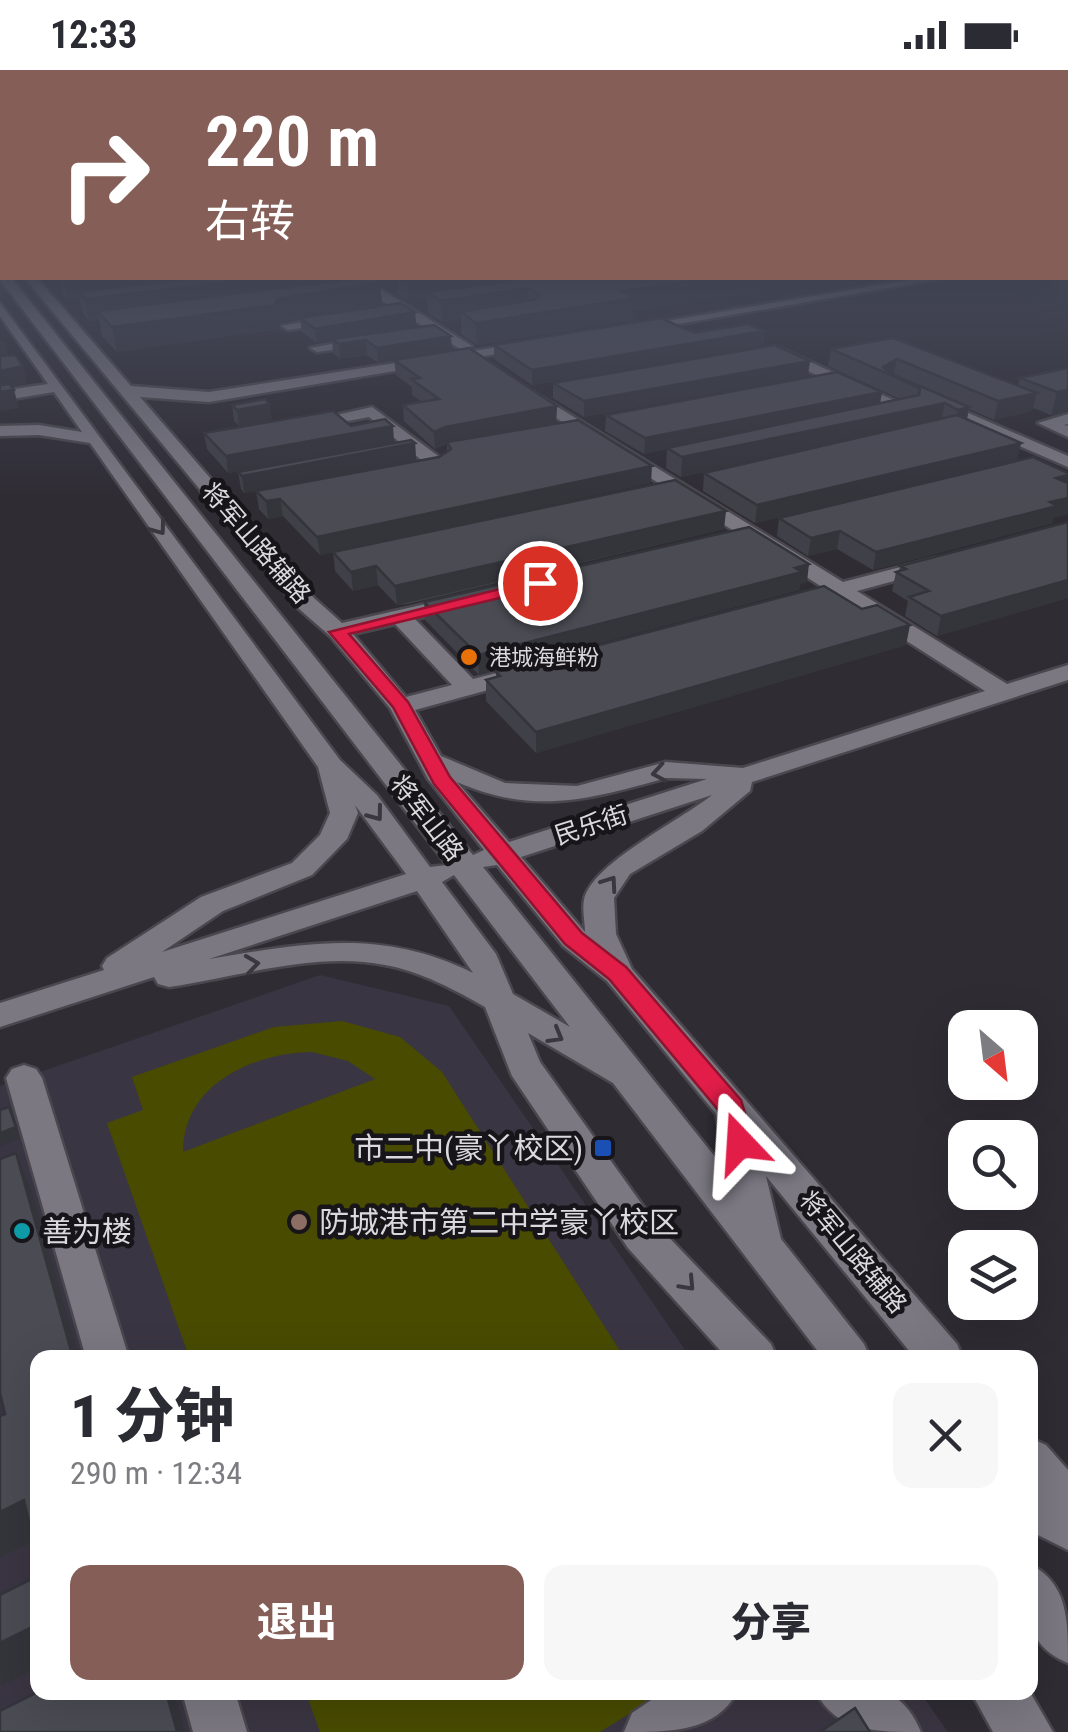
<!DOCTYPE html>
<html lang="zh">
<meta charset="utf-8">
<style>
body{margin:0;font-family:"Roboto Condensed","Noto Sans SC",sans-serif;background:#f7f7f7;color:#2b2b33;height:100vh;display:flex;flex-direction:column;font-size:38px;white-space:nowrap}
*{box-sizing:border-box;margin:0}
p{font-size:32px;color:#7c7c81}
.icon{flex:none;width:55px;height:55px;fill:none;stroke:currentColor;stroke-width:2;stroke-linecap:round;stroke-linejoin:round}
.map{position:relative;flex:1;overflow:hidden}
.sheet{position:absolute;left:30px;top:1280px;width:1008px;height:350px;display:flex;flex-direction:column;background:#fff;border-radius:20px;box-shadow:0 10px 40px #0002}
.sheet>*{flex:none}
.top-card{position:absolute;left:0px;top:0px;width:1070px;height:210px;box-shadow:0 10px 40px #0002;background:#855f57;color:#fff;overflow:hidden}
.needle{width:65px;rotate:152deg}
.buttons{position:absolute;left:948px;top:940px;display:grid;gap:20px}
.buttons a{display:grid;place-items:center;width:90px;height:90px;border-radius:20px;background:#fff;box-shadow:0 10px 40px #0002;font-size:50px}
.pin{position:absolute;display:grid;place-items:center;width:85px;height:85px;color:#fff;margin:-42px;border:5px solid #fff;border-radius:50%;box-shadow:0 2px 10px #0007}
.me{position:absolute;width:110px;margin:-55px;rotate:340deg;stroke-linejoin:round;filter:drop-shadow(0 0 8px #0008)}
.turn{display:flex;align-items:center;gap:35px;height:210px;padding:0 40px;font-size:45px}
.turn .icon{width:130px;height:130px;stroke-width:2.5}
.turn b{display:block;font-size:70px;line-height:85px}
.round{display:grid;place-items:center;flex:none;width:105px;height:105px;border-radius:20px;background:#f7f7f7}
.headline{display:flex;align-items:center;justify-content:space-between;height:170px;padding:0 40px}
h1{font-size:60px;font-weight:800;line-height:75px}
.button{display:flex;gap:20px;margin-top:auto;padding:20px 40px}
.button a{flex:1;height:115px;border-radius:20px;background:#855f57;color:#fff;font-size:40px;font-weight:800;line-height:115px;text-align:center}
.button a+a{background:#f7f7f7;color:#2b2b33}
.status{display:flex;justify-content:space-between;align-items:center;height:70px;padding:0 50px;background:#fff;direction:ltr}
.status svg{height:28px;fill:currentColor}
.map>svg:first-child{display:block}
</style>
<div class="status"><b>12:33</b><svg viewBox="0 0 49 12"><path d="M0 12V9h3v3zM5 12V6h3v6zM10 12V3h3v9zM15 12V0h3v12zM26 1h20v11H26zM47 4h2v5h-2z"/></svg></div>
<div class="map">
<svg width="1068" height="1662" viewBox="0 0 1068 1662">
<rect width="100%" height="100%" fill="#2f2c34"/>
<polygon fill="#3a3542" points="320,905 449,936 690,1287 38,1288 38,1622 920,1622 948,1662 0,1662 0,1016"/>
<g fill="#484b00" fill-rule="evenodd">
<path d="M342,951L400,967L442,1002L624,1287H189L107,1053L143,1040L132,1007L274,957ZM312,982L348,991L375,1009L183,1082C183,1014 253,983 312,982Z"/>
<polygon points="306,1623 663,1623 600,1662 320,1662"/>
</g>
<g fill="none" stroke-linecap="round" stroke-linejoin="round">
<defs>
<g id="minor">
<path d="M1,205L11,208L473,785L484,780L428,709L390,638L330,566L298,538L25,208H37L131,316L209,322L537,271L539,274L532,278L209,332L140,327L314,528L342,553L461,526L469,527L472,532L469,537L415,549L473,609L524,596L536,603L532,608L415,640L441,686L505,713L577,716L666,692L743,698L985,621L836,526H822L818,522L822,517L520,325L517,322L525,317L843,512L935,488L942,490V498L857,521L1007,614L1068,595V610L752,712L750,721L702,761L630,804L614,828L616,864L632,899L957,1274L963,1288H915L766,1106L781,1169L864,1274L870,1288H823L613,1013L528,963L540,992L656,1154L771,1274L777,1288H727L628,1178L512,1006L485,937C455,920 420,901 385,895C316,881 238,907 169,917L158,914L154,907L0,957V933L104,900L102,896L107,888L201,827L292,793L320,765L330,743L318,697L90,373L39,365L0,366V356L39,355L82,362L54,322L0,331V321L48,314L0,246V233L340,690L377,725L430,797L447,795L1,211ZM395,554L452,615L406,627L353,564ZM667,708L707,709L509,772L457,712C535,746 589,729 667,708ZM712,725C681,750 591,794 584,830C582,839 585,852 585,862L521,787ZM355,735L406,804L162,882L223,841L312,805L347,769L358,743ZM497,795L563,876L607,911L716,1044L728,1103L483,797ZM454,805L570,957L513,924L496,884L442,812ZM417,821L473,903C381,858 306,873 209,889Z"/>
<polygon points="921,208 946,208 632,262 625,258"/>
<polygon points="371,218 379,218 472,276 460,279 371,224"/>
<polygon points="340,245 345,246 345,252 288,260 281,256"/>
<polygon points="374,266 381,270 379,273 317,282 310,278"/>
<polygon points="770,278 780,278 915,340 907,345 883,346 883,340 890,338 770,284"/>
<polygon points="929,326 1068,386 1068,397 923,334 923,328"/>
<polygon points="372,337 445,391 445,399 403,405 403,397 425,393 369,347 305,359 297,354"/>
<polygon points="1068,344 1068,354 1064,355 1068,356 1068,367 1038,353"/>
<polygon points="24,995 36,999 42,1008 129,1288 86,1288 6,1008 12,999"/>
<polygon points="1030,1368 1046,1375 1068,1400 1068,1480 1030,1461"/>
<path d="M1030,1494C1068,1514 1068,1549 1068,1593C1020,1573 1030,1538 1030,1494Z"/>
<polygon points="182,1622 235,1622 247,1662 193,1662"/>
<path d="M663,1622H737C716,1662 670,1662 624,1662L632,1643Z"/>
<path d="M816,1622C866,1622 898,1607 921,1662C877,1662 836,1662 816,1622Z"/>
<polygon points="971,1622 1030,1622 1053,1662 993,1662"/>
</g>
</defs>
<use href="#minor" stroke="#4a484e" stroke-width="5"/>
<use href="#minor" fill="#7b7882" fill-rule="evenodd"/>
</g>
<g fill="#404048">
<polygon points="48,208 848,208 636,240 635,250 477,275 461,264 461,249 442,252 428,243 427,229 408,231 398,225 397,211 380,213 382,235 342,242 415,242 416,256 374,263 452,280 378,293 367,285 340,289 333,283 332,270 317,273 302,262 300,249 280,252 279,259 117,282 102,266 99,250 89,251 83,243 79,229 69,230 63,224 60,210 51,211"/>
<polygon points="764,261 763,275 532,315 494,289 494,275 694,263"/>
<polygon points="893,268 1018,316 1020,308 1068,298 1068,342 1051,345 1033,338 1032,341 994,350 969,339 967,350 1021,373 1017,390 755,453 703,421 704,403 791,383 681,407 666,398 667,379 644,384 605,361 606,345 882,322 880,333 900,329 828,296 831,279"/>
<polygon points="394,290 557,336 556,352 498,363 651,413 424,462 724,459 408,534 397,535 378,515 353,521 335,501 333,482 320,485 283,446 268,449 259,439 256,421 439,387 447,381 447,373 435,379 404,351 403,335 422,332 412,325 412,317 396,305"/>
<polygon points="808,306 584,347 553,328 553,313"/>
<polygon points="232,335 272,350 239,356 234,351"/>
<polygon points="351,356 394,372 228,403 207,379 204,363"/>
<polygon points="415,373 416,390 244,423 241,419 238,402"/>
<polygon points="1068,403 1068,444 1053,448 1052,453 873,500 837,479 808,486 777,466 779,448"/>
<polygon points="1068,452 1068,528 937,566 905,546 908,531 892,521 896,502 899,501 900,496"/>
<polygon points="807,512 800,514 799,520 479,605 425,550 424,532"/>
<polygon points="906,575 536,683 486,631 486,610 496,608 496,602"/>
</g>
<g fill="#34343b">
<polygon points="62,208 253,208 78,222 79,229 69,230"/>
<polygon points="262,208 397,208 397,211 380,213 382,235 280,252 279,259 117,282 112,257 97,241 99,250 89,251 85,229"/>
<polygon points="433,208 518,208 518,219 427,222 427,229 408,231 407,210"/>
<polygon points="716,208 848,208 636,240 635,250 477,275 476,253 621,221"/>
<polygon points="528,218 528,239 461,242 461,249 442,252 441,231"/>
<polygon points="415,242 416,256 317,273 315,259"/>
<polygon points="764,261 763,275 532,315 532,300"/>
<polygon points="451,266 452,280 378,293 377,278"/>
<polygon points="366,270 367,285 340,289 339,274"/>
<polygon points="5,271 9,288 0,290 0,272"/>
<polygon points="897,289 893,307 882,302 883,297"/>
<polygon points="810,291 808,306 584,347 584,331"/>
<polygon points="23,296 27,313 0,320 0,301"/>
<polygon points="14,320 19,338 0,341 0,322"/>
<polygon points="1068,320 1068,342 1051,345 1057,322"/>
<polygon points="882,322 879,338 644,384 645,368"/>
<polygon points="1037,323 1032,341 994,350 998,331"/>
<polygon points="945,333 941,351 681,407 682,387"/>
<polygon points="270,334 272,350 239,356 237,340"/>
<polygon points="557,336 556,352 445,373 435,379 434,362 445,357"/>
<polygon points="969,337 965,356 953,359 958,340"/>
<polygon points="393,356 394,372 228,403 226,386"/>
<polygon points="415,373 416,390 244,423 242,406"/>
<polygon points="1021,373 1017,390 755,453 757,435"/>
<polygon points="652,396 651,413 320,485 317,467"/>
<polygon points="1068,405 1068,416 1056,408"/>
<polygon points="1068,428 1068,444 1053,448 1052,453 873,500 876,482"/>
<polygon points="280,429 283,446 268,449 266,431"/>
<polygon points="726,441 724,459 397,535 395,516"/>
<polygon points="840,461 837,479 808,486 811,468"/>
<polygon points="809,494 807,512 800,514 799,520 479,605 478,585"/>
<polygon points="376,496 378,515 353,521 351,502"/>
<polygon points="1068,510 1068,528 937,566 941,546"/>
<polygon points="910,555 906,575 536,683 536,662"/>
<polygon points="9,1037 20,1069 0,1076 0,1063"/>
<polygon points="16,1083 32,1122 79,1288 73,1288"/>
<polygon points="24,1430 38,1469 0,1487 0,1442"/>
<polygon points="38,1554 38,1597 1,1616 0,1573"/>
<polygon points="166,1622 174,1622 185,1662 177,1662"/>
</g>
<g fill="#4b4b54" stroke="#34343b" stroke-width="2.5">
<polygon points="190,208 262,208 85,229 78,222"/>
<polygon points="360,208 373,208 380,212 277,229 276,235 112,257 97,241"/>
<polygon points="402,208 433,208 407,210"/>
<polygon points="516,208 716,208 621,221 636,228 476,253 461,242 537,229 540,225 528,218 441,231 427,222 511,211"/>
<polygon points="400,233 415,242 315,259 300,248"/>
<polygon points="661,248 694,263 748,254 764,261 532,300 494,275"/>
<polygon points="434,255 451,266 377,278 366,270 339,274 332,269"/>
<polygon points="893,268 1037,323 998,331 897,289 883,297 889,303 969,337 958,340 945,333 682,387 667,378 919,325 920,318 831,279"/>
<polygon points="775,275 810,291 584,331 553,313"/>
<polygon points="469,278 557,336 445,357 434,362 403,335 439,329 411,309 420,308 394,290"/>
<polygon points="15,285 23,296 0,301 0,286"/>
<polygon points="1068,298 1068,320 1057,322 1020,308"/>
<polygon points="837,302 882,322 645,368 606,345"/>
<polygon points="10,314 14,320 0,322 0,315"/>
<polygon points="265,329 270,334 237,340 232,335"/>
<polygon points="333,341 351,356 385,349 393,356 226,386 204,363"/>
<polygon points="957,345 1021,373 757,435 704,403"/>
<polygon points="578,350 652,396 317,467 280,429 266,431 256,421 439,387 451,379 447,372"/>
<polygon points="411,370 415,373 242,406 238,402"/>
<polygon points="1033,387 1068,403 1068,405 1056,408 1068,413 1068,428 1050,432 1057,436 876,482 840,461 811,468 779,448"/>
<polygon points="675,410 726,441 395,516 376,496 351,502 333,482"/>
<polygon points="1068,452 1068,510 941,546 909,527 929,521 896,502 906,499 900,496"/>
<polygon points="749,457 809,494 795,498 802,502 478,585 424,532"/>
<polygon points="824,516 862,539 877,535 910,555 536,662 486,610 500,606 496,602"/>
<polygon points="9,1037 16,1057 0,1063 0,1040"/>
<polygon points="16,1083 73,1288 38,1288 38,1490 24,1430 0,1442 0,1346 5,1344 0,1323 0,1089"/>
<polygon points="38,1506 38,1554 0,1573 0,1525"/>
<polygon points="38,1622 166,1622 177,1662 0,1662 0,1641"/>
<polygon points="855,1638 870,1662 820,1662"/>
</g>
<defs><path id="oneway-chevron" d="M-2-3.5L2.5 0L-2 3.5" fill="none" stroke-width="1.6" stroke-linecap="round" stroke-linejoin="round" transform="scale(2.5)"/></defs>
<g stroke="#3a383e">
<use href="#oneway-chevron" transform="translate(159 458) rotate(54)"/>
<use href="#oneway-chevron" transform="translate(659 703) rotate(170)"/>
<use href="#oneway-chevron" transform="translate(376 744) rotate(53)"/>
<use href="#oneway-chevron" transform="translate(610 813) rotate(-55)"/>
<use href="#oneway-chevron" transform="translate(252 894) rotate(-8)"/>
<use href="#oneway-chevron" transform="translate(556 966) rotate(30)"/>
<use href="#oneway-chevron" transform="translate(688 1214) rotate(47)"/>
</g>
<linearGradient id="sky" x2="0" y2="1"><stop stop-color="#1a181d"/><stop offset="0.45" stop-color="#474b5c"/><stop offset="1" stop-color="#474b5c" stop-opacity="0"/></linearGradient>
<rect width="1068" height="427" fill="url(#sky)"/>
<polygon fill="#e11d48" stroke="#92132f" stroke-width="2.5" points="540,509 546,510 546,517 349,564 408,632 450,707 582,863 626,897 741,1030 754,1073 750,1081 740,1084 730,1081 719,1041 609,909 565,874 434,714 393,637 329,562"/>
<circle fill="#e8710a" stroke="#171519" stroke-width="4" cx="469" cy="587" r="10"/>
<rect fill="#1a4fb4" stroke="#171519" stroke-width="4" x="593" y="1068" width="20" height="20" rx="5"/>
<circle fill="#8d6e63" stroke="#171519" stroke-width="4" cx="299" cy="1152" r="10"/>
<circle fill="#0f9aa8" stroke="#171519" stroke-width="4" cx="22" cy="1161" r="10"/>
<g text-anchor="middle" dominant-baseline="central" stroke-width="9" stroke-linejoin="round" paint-order="stroke">
<g font-size="22" fill="#dad9de" stroke="#171519" text-anchor="start">
<text x="489" y="587">港城海鲜粉</text>
</g>
<g font-size="25" fill="#dad9de" stroke="#171519">
<text transform="translate(256 473) rotate(49)">将军山路辅路</text>
<text transform="translate(427 748) rotate(52)">将军山路</text>
<text transform="translate(591 755) rotate(-18)">民乐街</text>
<text transform="translate(853 1182) rotate(50)">将军山路辅路</text>
</g>
<g font-size="30" fill="#dad9de" stroke="#171519" text-anchor="start">
<text x="583" y="1078" text-anchor="end">市二中(豪丫校区)</text>
<text x="319" y="1152">防城港市第二中学豪丫校区</text>
<text x="42" y="1161">善为楼</text>
</g>
</g>
</svg>
<div class="buttons">
<a><svg class="needle" viewBox="-14 -14 28 28"><path d="M0-13l5 13h-10z" fill="#e53935"/><path d="M0 13l5-13h-10z" fill="#7c7c81"/></svg></a>
<a><svg class="icon" aria-label="search" viewBox="0 0 24 24"><circle cx="10" cy="10" r="6"/><path d="M15 15l6 6"/></svg></a>
<a><svg class="icon" aria-label="layers" viewBox="0 0 24 24"><path d="M12 4l9 5-9 5-9-5zM3 14l9 5 9-5"/></svg></a>
</div>
<div class="pin" style="left:540px;top:513px;background:#d93025"><svg class="icon" aria-label="arrive" viewBox="0 0 24 24"><path d="M6 21V4h12l-3 4 3 4H6"/></svg></div>
<svg class="me" style="left:740px;top:1073px" viewBox="-20 -20 40 40"><path d="M0-17L14 15 0 8-14 15z" fill="#e11d48" stroke="#fff" stroke-width="4"/></svg>
<div class="top-card">
<div class="turn"><svg class="icon" aria-label="right" viewBox="0 0 24 24"><path d="M7 20v-9h11M14 6l5 5-5 5"/></svg><div><b>220 m</b>右转</div></div>
</div>
<section class="sheet">
<div class="headline"><div><h1>1 分钟</h1><p>290 m · 12:34</p></div><a class="round"><svg class="icon" aria-label="close" viewBox="0 0 24 24"><path d="M6 6l12 12M18 6L6 18"/></svg></a></div>
<div class="button"><a>退出</a><a>分享</a></div>
</section>
</div>
